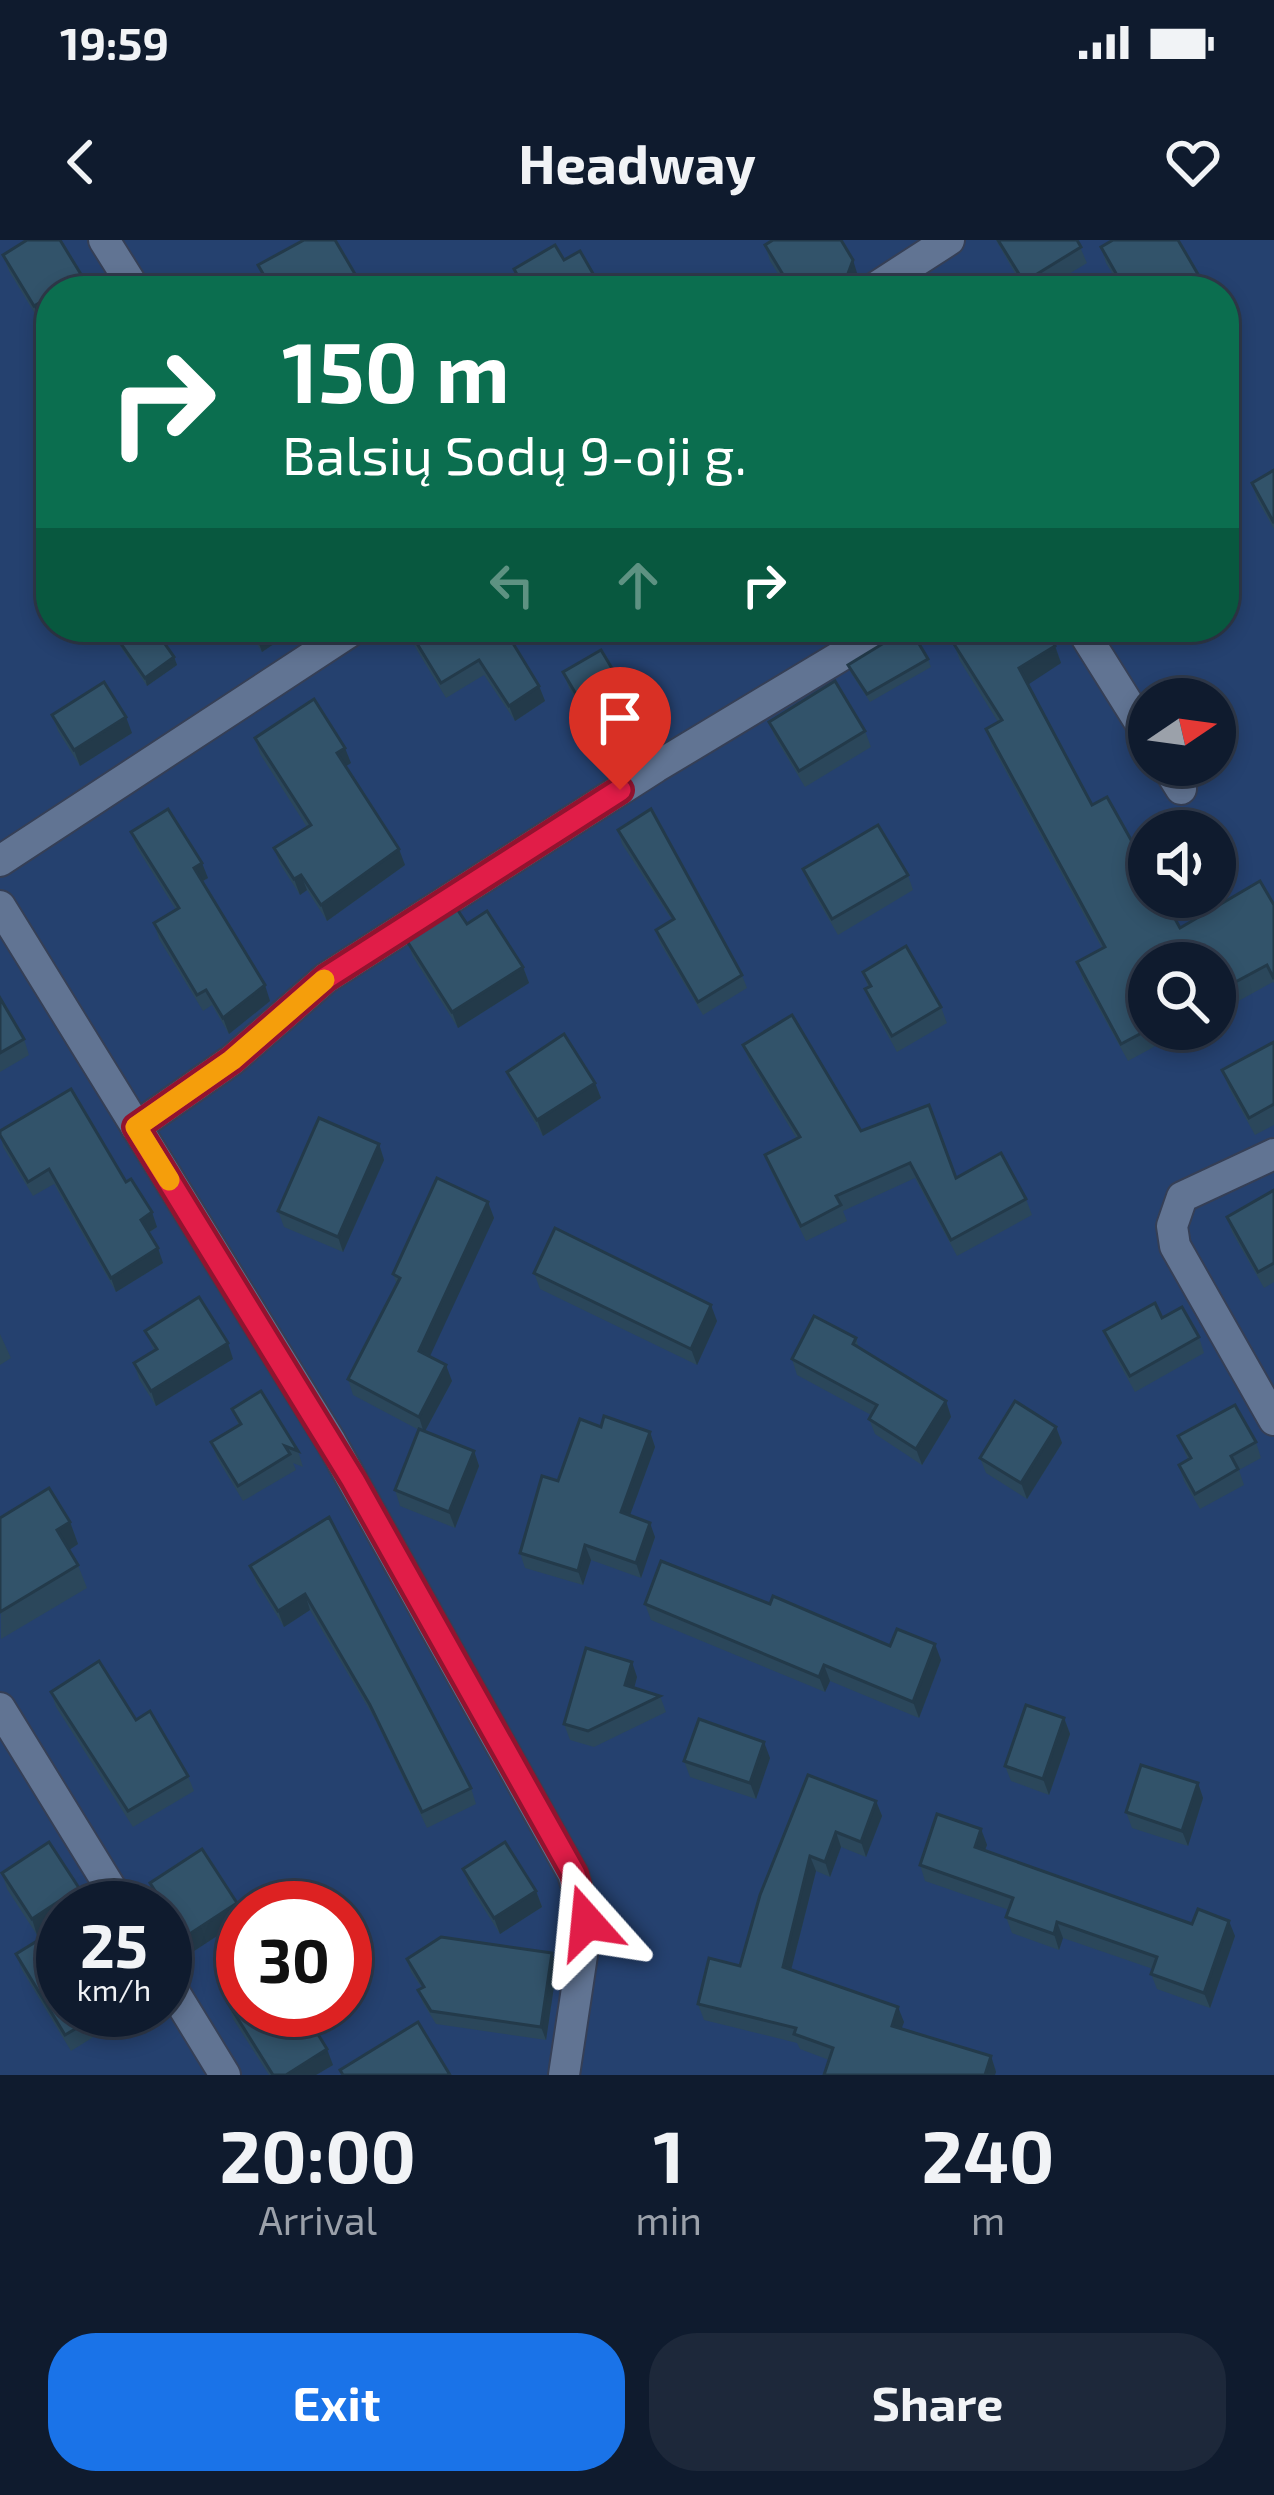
<!DOCTYPE html>
<meta charset="utf-8">
<style>
body{margin:0;font-family:"Exo 2",sans-serif;background:#1d283a;color:#f1f3f6;height:100vh;display:flex;flex-direction:column;font-size:45px;white-space:nowrap}
*{box-sizing:border-box;margin:0}
p{font-size:39px;color:#9ba1aa}
.icon{flex:none;width:66px;height:66px;fill:none;stroke:currentColor;stroke-width:2;stroke-linecap:round;stroke-linejoin:round}
.map{position:relative;height:1835px;overflow:hidden}
.side{display:flex;flex-direction:column;background:#0f1b2e;flex:1}
.side>*{flex:none}
.guide{position:absolute;left:36px;top:36px;width:1203px;height:366px;border-radius:48px;box-shadow:0 6px 18px #0003,0 0 0 3px #2f394a;background:#0b6e4f;color:#fff;overflow:hidden}
.needle{width:78px;rotate:77deg}
.controls{position:absolute;left:1128px;top:438px;display:grid;gap:24px}
.controls a{display:grid;place-items:center;width:108px;height:108px;border-radius:50%;background:#0f1b2e;box-shadow:0 6px 18px #0003,0 0 0 3px #2f394a;font-size:60px}
.speed{position:absolute;left:36px;top:1641px;display:flex;gap:24px;font-size:60px;font-weight:700;text-align:center}
.speed>*{display:grid;place-content:center;width:156px;height:156px;border-radius:50%;background:#0f1b2e;box-shadow:0 6px 18px #0003,0 0 0 3px #2f394a;line-height:1}
.speed small{font-size:30px;font-weight:400}
.speed .limit{border:18px solid #d22;background:#fff;color:#111}
.pin{position:absolute;display:grid;place-items:center;width:102px;height:102px;color:#fff;margin:-123px -51px;border-radius:50% 50% 50% 0;rotate:-45deg;box-shadow:0 0 12px #0007}
.pin .icon{rotate:45deg}
.me{position:absolute;width:132px;margin:-66px;rotate:342deg;stroke-linejoin:round;filter:drop-shadow(0 0 9px #0008)}
.turn{display:flex;align-items:center;gap:42px;height:252px;padding:0 48px;font-size:54px}
.turn .icon{width:156px;height:156px;stroke-width:2.5}
.turn b{display:block;font-size:84px;line-height:102px}
.lanes{display:flex;align-items:center;height:114px;padding:0 48px;background:#0003;justify-content:center;gap:60px;direction:ltr}
.lanes .off{opacity:.35}
.eta{display:flex;justify-content:space-evenly;align-items:center;height:204px;text-align:center}
.eta b{font-size:72px;font-weight:700;line-height:84px}
.button{display:flex;gap:24px;margin-top:auto;padding:24px 48px}
.button a{flex:1;height:138px;border-radius:48px;background:#1a73e8;color:#fff;font-size:48px;font-weight:700;line-height:138px;text-align:center}
.button a+a{background:#1d283a;color:#f1f3f6}
.status{display:flex;justify-content:space-between;align-items:center;height:84px;padding:0 60px;background:#0f1b2e;direction:ltr}
.status svg{height:33px;fill:currentColor}
header{display:flex;justify-content:space-between;align-items:center;height:156px;padding:0 48px;background:#0f1b2e;font-size:54px;font-weight:700}
.map>svg:first-child{display:block}
</style>
<div class="status"><b>19:59</b><svg viewBox="0 0 49 12"><path d="M0 12V9h3v3zM5 12V6h3v6zM10 12V3h3v9zM15 12V0h3v12zM26 1h20v11H26zM47 4h2v5h-2z"/></svg></div>
<header><svg class="icon" aria-label="back" viewBox="0 0 24 24"><path d="M15 5l-7 7 7 7"/></svg>Headway<svg class="icon" aria-label="heart" viewBox="0 0 24 24"><path d="M12 20l-8-8c-3-5 5-10 8-4 3-6 11-1 8 4z"/></svg></header>
<div class="map">
<svg width="1274" height="1835" viewBox="0 0 1274 1835">
<rect width="100%" height="100%" fill="#14243e"/>
<path fill="#25416f" fill-rule="evenodd" d="M0,0H1274V1835H0ZM51,51H1224V387H51ZM1149,459H1215V525H1149ZM1149,591H1215V657H1149ZM1149,723H1215V789H1149ZM63,1668H165V1770H63ZM243,1668H345V1770H243Z"/>
<g fill="none" stroke-linecap="round" stroke-linejoin="round">
<defs>
<g id="minor">
<polyline points="104,0 136,51"/>
<polyline points="870,51 949,0"/>
<polyline points="1080,387 1149,497"/>
<polyline points="1166,525 1181,549"/>
<polyline points="0,621 357,387"/>
<polyline points="0,666 331,1202 573,1634 587,1682 564,1835"/>
<polyline points="136,887 232,820 326,738 656,527 889,387"/>
<polyline points="1274,914 1182,957 1172,986 1175,1006 1274,1180"/>
<polyline points="0,1468 123,1668"/>
<polyline points="165,1737 225,1835"/>
</g>
</defs>
<use href="#minor" stroke="#353f56" stroke-width="34"/>
<use href="#minor" stroke="#617493" stroke-width="30"/>
</g>
<g fill="#2b475b">
<polygon points="996,0 1077,0 1087,23 1041,51 1025,51"/>
<polygon points="765,5 858,36 853,51 789,51 770,21"/>
<polygon points="1101,7 1199,36 1204,51 1123,51 1106,23"/>
<polygon points="3,15 82,36 88,51 51,51 51,75 40,82 9,31"/>
<polygon points="1274,230 1274,289 1257,259 1252,243"/>
<polygon points="246,387 299,387 262,412"/>
<polygon points="403,387 503,387 539,446 545,461 515,481 484,435 446,458"/>
<polygon points="821,387 851,387 830,400"/>
<polygon points="897,395 928,419 931,427 870,462 851,433 848,425"/>
<polygon points="117,398 174,417 177,425 147,446 120,406"/>
<polygon points="954,404 1055,406 1061,423 1028,444 1092,565 1180,688 1274,665 1274,743 1273,742 1215,774 1215,723 1149,789 1187,789 1128,821 1083,740 1077,722 1102,708 992,506 986,489 998,482 960,421"/>
<polygon points="563,432 644,482 649,498 612,520 569,448"/>
<polygon points="52,475 132,493 80,526 58,491"/>
<polygon points="769,482 865,491 871,507 805,547 775,497"/>
<polygon points="255,498 351,523 346,526 405,625 327,681 307,650 300,655 280,624 274,608 307,587 260,514"/>
<polygon points="618,590 742,735 747,748 703,775 660,703 656,690 672,680 622,604"/>
<polygon points="131,592 208,638 202,642 270,761 229,794 212,765 203,771 159,699 154,683 176,670 137,608"/>
<polygon points="803,629 908,635 913,650 838,695 809,645"/>
<polygon points="467,684 523,727 529,743 458,788 413,717 407,701"/>
<polygon points="863,732 941,767 947,783 897,812 871,765 865,749 868,747"/>
<polygon points="0,758 24,799 29,815 0,832"/>
<polygon points="1274,802 1274,885 1255,895 1229,848 1222,830"/>
<polygon points="743,805 861,891 956,938 1026,959 1032,975 957,1016 915,938 843,971 847,981 806,1001 771,931 765,915 797,899 749,820"/>
<polygon points="507,832 595,843 601,858 543,896 513,847"/>
<polygon points="0,891 126,942 157,987 149,993 163,1023 116,1052 54,944 33,956 3,907"/>
<polygon points="379,904 384,920 343,1012 284,987 278,971"/>
<polygon points="1274,950 1274,1042 1264,1048 1232,992 1227,977"/>
<polygon points="488,962 494,978 429,1116 452,1141 425,1191 474,1211 479,1226 455,1288 400,1266 395,1250 419,1190 353,1155 348,1139 397,1045 393,1034"/>
<polygon points="534,1033 717,1081 697,1125 540,1049"/>
<polygon points="1162,1078 1199,1097 1204,1113 1135,1152 1110,1107 1104,1091"/>
<polygon points="145,1091 233,1119 156,1166 139,1139 134,1123 154,1111"/>
<polygon points="0,1094 11,1118 0,1125"/>
<polygon points="856,1098 859,1108 946,1161 951,1177 922,1225 875,1194 869,1179 871,1175 797,1135 792,1119"/>
<polygon points="232,1169 298,1211 303,1227 293,1223 296,1230 243,1261 217,1218 211,1202 239,1186"/>
<polygon points="601,1187 650,1192 655,1207 630,1275 655,1297 641,1338 591,1320 583,1345 525,1328 520,1313 558,1241"/>
<polygon points="1056,1187 1062,1203 1027,1259 986,1233 980,1218"/>
<polygon points="1178,1196 1256,1202 1261,1218 1239,1230 1244,1245 1200,1269 1184,1241 1179,1225 1188,1220"/>
<polygon points="329,1277 471,1548 476,1564 427,1588 376,1481 310,1370 284,1387 256,1342 250,1326"/>
<polygon points="0,1278 70,1282 78,1304 69,1310 78,1325 87,1348 1,1399"/>
<polygon points="645,1364 770,1364 890,1406 941,1420 919,1478 830,1441 825,1452 651,1380"/>
<polygon points="637,1437 634,1448 660,1456 666,1472 594,1507 570,1500 564,1484"/>
<polygon points="51,1452 136,1480 188,1536 194,1551 133,1587 56,1467"/>
<polygon points="1064,1478 1070,1494 1049,1555 1011,1541 1005,1526"/>
<polygon points="770,1518 756,1559 690,1537 684,1521"/>
<polygon points="808,1535 876,1561 882,1576 866,1617 841,1607 830,1637 816,1631 791,1730 904,1782 901,1789 991,1816 996,1832 829,1820 800,1809 797,1803 704,1780 698,1764 740,1726"/>
<polygon points="1198,1543 1203,1558 1188,1606 1132,1588 1126,1572"/>
<polygon points="981,1589 987,1605 985,1610 1192,1684 1235,1696 1210,1768 1157,1749 1151,1734 1153,1729 1063,1698 1059,1710 1012,1693 1006,1677 1009,1670 925,1641 920,1625"/>
<polygon points="463,1629 536,1651 542,1667 500,1694 469,1645"/>
<polygon points="2,1633 84,1664 78,1668 63,1668 63,1678 37,1695 7,1649"/>
<polygon points="150,1643 243,1679 191,1713 165,1673 165,1668 162,1668 156,1659"/>
<polygon points="552,1713 557,1726 546,1800 436,1784 423,1763 418,1750 422,1748 411,1732 407,1719"/>
<polygon points="16,1714 63,1770 122,1770 124,1778 71,1811 22,1730"/>
<polygon points="228,1763 333,1825 316,1835 269,1835 233,1779"/>
</g>
<g fill="#233a4a">
<polygon points="853,20 858,36 853,51 850,51 846,39"/>
<polygon points="82,36 88,51 58,51"/>
<polygon points="51,56 51,75 40,82 34,66"/>
<polygon points="270,387 299,387 262,412 256,396"/>
<polygon points="1055,406 1061,423 1026,446 1019,428"/>
<polygon points="174,417 177,425 147,446 145,438"/>
<polygon points="539,446 545,461 515,481 509,466"/>
<polygon points="126,477 132,493 80,526 74,510"/>
<polygon points="345,508 351,523 343,528 337,513"/>
<polygon points="399,609 405,625 327,681 321,665"/>
<polygon points="202,623 208,638 199,643 194,628"/>
<polygon points="301,635 307,650 300,655 294,639"/>
<polygon points="523,727 529,743 458,788 452,772"/>
<polygon points="265,745 270,761 229,794 223,778"/>
<polygon points="595,843 601,858 543,896 537,880"/>
<polygon points="379,904 384,920 343,1012 338,997"/>
<polygon points="488,962 494,978 425,1127 419,1111"/>
<polygon points="152,972 157,987 146,994 141,980"/>
<polygon points="158,1008 163,1023 116,1052 111,1038"/>
<polygon points="711,1065 717,1081 697,1125 691,1109"/>
<polygon points="228,1103 233,1119 156,1166 151,1151"/>
<polygon points="446,1125 452,1141 424,1193 419,1177"/>
<polygon points="946,1161 951,1177 922,1225 916,1209"/>
<polygon points="1056,1187 1062,1203 1027,1259 1021,1243"/>
<polygon points="650,1192 655,1207 626,1286 621,1272"/>
<polygon points="474,1211 479,1226 455,1288 449,1272"/>
<polygon points="70,1282 78,1304 66,1312 57,1290"/>
<polygon points="650,1283 655,1297 641,1338 636,1323"/>
<polygon points="585,1305 591,1320 583,1345 578,1331"/>
<polygon points="305,1354 310,1370 284,1387 278,1371"/>
<polygon points="935,1404 941,1420 919,1478 913,1462"/>
<polygon points="632,1422 637,1437 631,1460 625,1445"/>
<polygon points="824,1425 830,1441 825,1452 819,1437"/>
<polygon points="1064,1478 1070,1494 1049,1555 1043,1539"/>
<polygon points="764,1502 770,1518 756,1559 750,1543"/>
<polygon points="1198,1543 1203,1558 1188,1606 1182,1591"/>
<polygon points="876,1561 882,1576 866,1617 861,1602"/>
<polygon points="981,1589 987,1605 980,1622 975,1607"/>
<polygon points="836,1592 841,1607 830,1637 825,1622"/>
<polygon points="810,1616 816,1631 788,1742 783,1727"/>
<polygon points="79,1648 84,1664 78,1668 63,1668 63,1678 37,1695 32,1679"/>
<polygon points="536,1651 542,1667 500,1694 494,1678"/>
<polygon points="237,1663 243,1679 191,1713 185,1697"/>
<polygon points="1229,1681 1235,1696 1210,1768 1204,1753"/>
<polygon points="1057,1682 1063,1698 1059,1710 1054,1694"/>
<polygon points="552,1713 557,1726 546,1800 541,1787"/>
<polygon points="898,1767 904,1782 897,1801 892,1786"/>
<polygon points="327,1809 333,1825 316,1835 286,1835"/>
<polygon points="991,1816 996,1832 995,1835 985,1835"/>
</g>
<g fill="#32536a" stroke="#233a4a" stroke-width="3">
<polygon points="27,0 60,0 82,36 58,51 51,51 51,56 34,66 3,15"/>
<polygon points="304,0 335,0 365,51 273,51 258,25"/>
<polygon points="773,0 841,0 853,20 846,39 826,51 793,51 765,5"/>
<polygon points="998,0 1077,0 1081,7 1024,42"/>
<polygon points="1113,0 1178,0 1199,36 1173,51 1126,51 1101,7"/>
<polygon points="555,5 564,20 580,11 603,51 526,51 514,29"/>
<polygon points="930,38 937,51 906,51"/>
<polygon points="51,130 51,163 37,138"/>
<polygon points="1274,230 1274,283 1252,243"/>
<polygon points="132,387 153,387 174,417 145,438 117,398"/>
<polygon points="250,387 270,387 256,396"/>
<polygon points="407,387 503,387 539,446 509,466 479,420 441,443"/>
<polygon points="902,387 909,387 928,419 867,454 848,425 897,395"/>
<polygon points="981,387 1044,387 1055,406 1019,428 1092,565 1107,557 1149,632 1149,657 1163,657 1180,688 1260,641 1274,665 1274,739 1267,725 1215,753 1215,723 1149,723 1149,789 1121,804 1077,722 1105,707 986,489 1002,480 954,404"/>
<polygon points="601,410 644,482 606,505 563,432"/>
<polygon points="835,441 865,491 799,531 769,482"/>
<polygon points="104,442 126,477 74,510 52,475"/>
<polygon points="314,459 345,508 337,513 399,609 321,665 301,635 294,639 274,608 311,585 255,498"/>
<polygon points="168,569 202,623 194,628 265,745 223,778 206,750 197,755 154,683 179,668 131,592"/>
<polygon points="651,569 742,735 698,762 656,690 674,679 618,590"/>
<polygon points="878,585 908,635 832,679 803,629"/>
<polygon points="457,669 467,684 487,671 523,727 452,772 407,701"/>
<polygon points="906,706 941,767 892,796 865,749 871,746 863,732"/>
<polygon points="0,758 24,799 0,813"/>
<polygon points="792,775 861,891 929,865 956,938 1001,913 1026,959 951,1000 910,923 836,956 841,965 801,986 765,915 800,897 743,805"/>
<polygon points="564,794 595,843 537,880 507,832"/>
<polygon points="1274,802 1274,864 1249,878 1222,830"/>
<polygon points="71,849 126,942 131,939 152,972 141,980 158,1008 111,1038 49,929 28,942 0,895 0,891"/>
<polygon points="319,878 379,904 338,997 278,971"/>
<polygon points="437,938 488,962 419,1111 446,1125 419,1177 348,1139 400,1038 393,1034"/>
<polygon points="1274,950 1274,1023 1258,1032 1227,977"/>
<polygon points="555,988 711,1065 691,1109 534,1033"/>
<polygon points="199,1057 228,1103 151,1151 134,1123 157,1109 145,1091"/>
<polygon points="1155,1063 1162,1078 1182,1067 1199,1097 1130,1136 1104,1091"/>
<polygon points="814,1076 856,1098 853,1104 946,1161 916,1209 869,1179 877,1165 792,1119"/>
<polygon points="261,1151 298,1211 285,1206 290,1214 238,1246 211,1202 241,1184 232,1169"/>
<polygon points="1015,1161 1056,1187 1021,1243 980,1218"/>
<polygon points="1235,1165 1256,1202 1231,1216 1238,1229 1195,1254 1179,1225 1191,1218 1178,1196"/>
<polygon points="604,1176 650,1192 621,1272 650,1283 636,1323 585,1305 578,1331 520,1313 542,1236 558,1241 580,1179 601,1187"/>
<polygon points="419,1189 474,1211 449,1272 395,1250"/>
<polygon points="49,1248 70,1282 57,1290 78,1325 0,1372 0,1278"/>
<polygon points="329,1277 471,1548 422,1572 370,1465 305,1354 278,1371 250,1326"/>
<polygon points="661,1321 770,1364 773,1356 890,1406 897,1389 935,1404 913,1462 824,1425 819,1437 645,1364"/>
<polygon points="586,1408 632,1422 625,1445 660,1456 588,1491 564,1484"/>
<polygon points="99,1421 136,1480 150,1471 188,1536 128,1571 51,1452"/>
<polygon points="1026,1465 1064,1478 1043,1539 1005,1526"/>
<polygon points="699,1479 764,1502 750,1543 684,1521"/>
<polygon points="1141,1525 1198,1543 1182,1591 1126,1572"/>
<polygon points="808,1535 876,1561 861,1602 836,1592 825,1622 810,1616 783,1727 898,1767 892,1786 991,1816 985,1835 824,1835 833,1808 794,1794 796,1788 698,1764 709,1718 740,1726 760,1655"/>
<polygon points="937,1574 981,1589 975,1607 1192,1684 1198,1669 1229,1681 1204,1753 1151,1734 1157,1717 1057,1682 1054,1694 1006,1677 1013,1658 920,1625"/>
<polygon points="49,1602 79,1648 32,1679 2,1633"/>
<polygon points="505,1602 536,1651 494,1678 463,1629"/>
<polygon points="202,1609 237,1663 185,1697 150,1643"/>
<polygon points="63,1685 63,1770 107,1770 65,1795 16,1714"/>
<polygon points="441,1697 552,1713 541,1787 431,1771 418,1750 424,1747 407,1719"/>
<polygon points="243,1753 243,1770 303,1770 327,1809 286,1835 273,1835 228,1763"/>
<polygon points="418,1782 450,1835 343,1835 340,1830"/>
</g>
<g fill="none" stroke-linecap="round" stroke-linejoin="round">
<defs>
<polyline id="route" points="587,1682 574,1634 353,1240 136,887 232,820 326,738 620,550"/>
</defs>
<use href="#route" stroke="#92132f" stroke-width="30"/>
<use href="#route" stroke="#e11d48" stroke-width="21"/>
<polyline stroke="#f59e0b" stroke-width="21" points="169,940 136,887 232,820 324,740"/>
</g>
</svg>
<div class="controls">
<a><svg class="needle" viewBox="-14 -14 28 28"><path d="M0-13l5 13h-10z" fill="#e53935"/><path d="M0 13l5-13h-10z" fill="#9ba1aa"/></svg></a>
<a><svg class="icon" aria-label="sound" viewBox="0 0 24 24"><path d="M4 9h4l5-4v14l-5-4H4zM17 9q2 3 0 6"/></svg></a>
<a><svg class="icon" aria-label="search" viewBox="0 0 24 24"><circle cx="10" cy="10" r="6"/><path d="M15 15l6 6"/></svg></a>
</div>
<div class="speed"><div>25<small>km/h</small></div><div class="limit">30</div></div>
<div class="pin" style="left:620px;top:550px;background:#d93025"><svg class="icon" aria-label="arrive" viewBox="0 0 24 24"><path d="M6 21V4h12l-3 4 3 4H6"/></svg></div>
<svg class="me" style="left:587px;top:1682px" viewBox="-20 -20 40 40"><path d="M0-17L14 15 0 8-14 15z" fill="#e11d48" stroke="#fff" stroke-width="4"/></svg>
<div class="guide">
<div class="turn"><svg class="icon" aria-label="right" viewBox="0 0 24 24"><path d="M7 20v-9h11M14 6l5 5-5 5"/></svg><div><b>150 m</b>Balsių Sodų 9-oji g.</div></div>
<div class="lanes"><svg class="icon off" aria-label="left" viewBox="0 0 24 24"><path d="M17 20v-9H6M10 6l-5 5 5 5"/></svg><svg class="icon off" aria-label="ahead" viewBox="0 0 24 24"><path d="M12 20V5M6 11l6-6 6 6"/></svg><svg class="icon" aria-label="right" viewBox="0 0 24 24"><path d="M7 20v-9h11M14 6l5 5-5 5"/></svg></div>
</div>
</div>
<section class="side">
<div class="eta">
<div><b>20:00</b><p>Arrival</p></div>
<div><b>1</b><p>min</p></div>
<div><b>240</b><p>m</p></div>
</div>
<div class="button"><a>Exit</a><a>Share</a></div>
</section>
